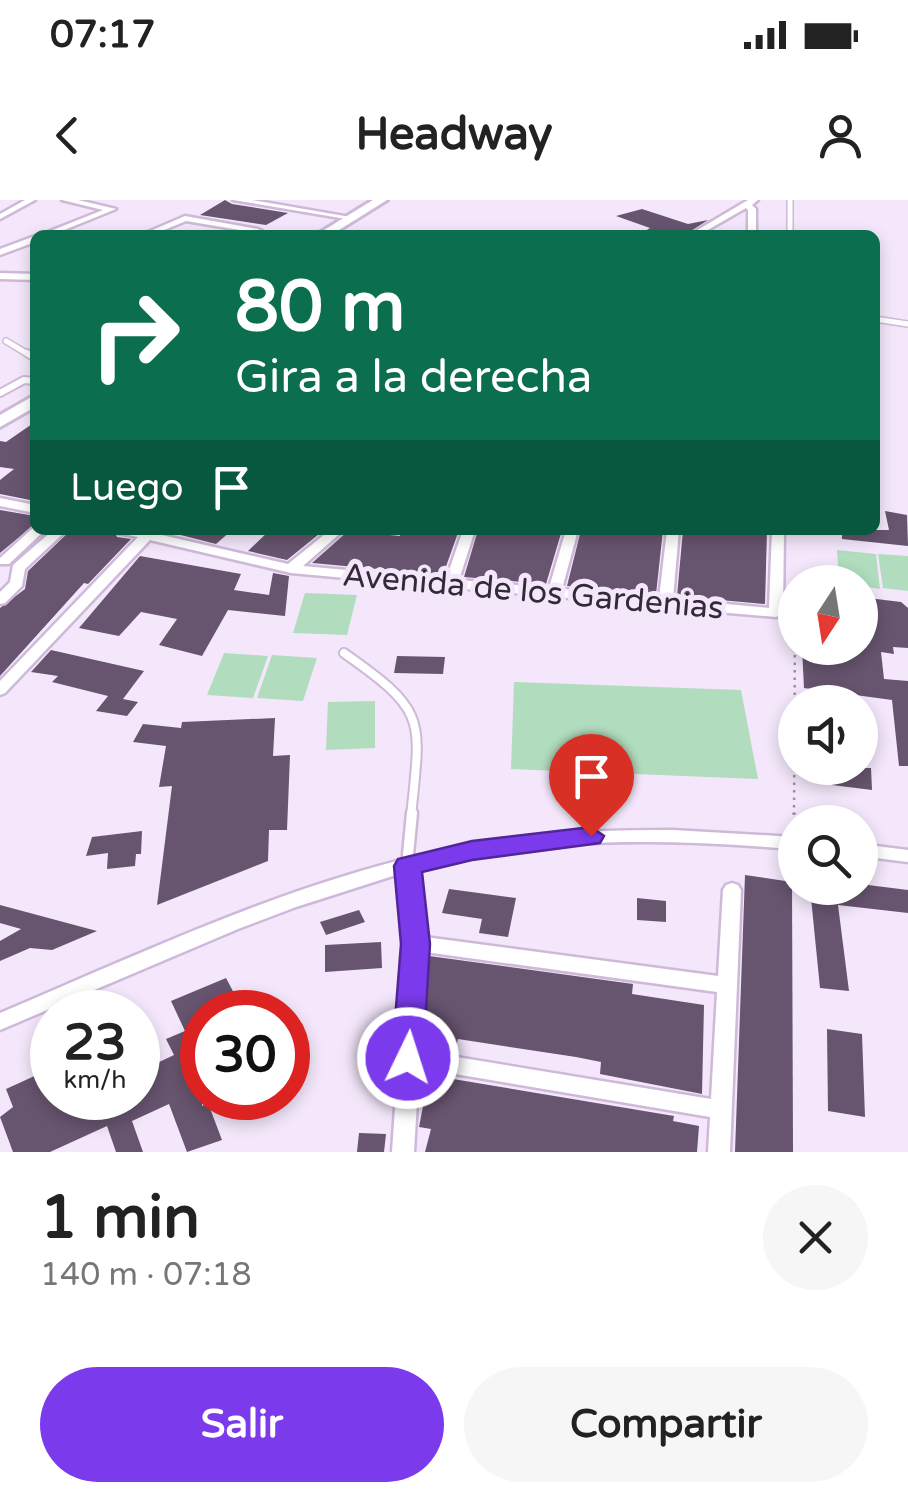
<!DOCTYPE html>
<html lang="es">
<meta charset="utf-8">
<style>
body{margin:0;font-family:"Varela Round",sans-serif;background:#f6f6f6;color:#222;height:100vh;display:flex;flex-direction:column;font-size:38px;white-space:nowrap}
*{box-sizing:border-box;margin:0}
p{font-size:32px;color:#767676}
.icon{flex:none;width:55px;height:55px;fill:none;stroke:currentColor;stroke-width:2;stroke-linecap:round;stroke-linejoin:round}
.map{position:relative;height:952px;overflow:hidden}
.drawer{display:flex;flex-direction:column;background:#fff;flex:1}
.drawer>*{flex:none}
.banner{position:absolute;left:30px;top:30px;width:850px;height:305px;border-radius:15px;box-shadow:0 5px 15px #0003;background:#0b6e4f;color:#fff;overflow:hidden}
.needle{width:65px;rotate:192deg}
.controls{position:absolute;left:778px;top:365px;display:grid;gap:20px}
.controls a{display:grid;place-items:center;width:100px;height:100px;border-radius:50%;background:#fff;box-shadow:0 5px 15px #0003;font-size:50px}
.speed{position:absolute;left:30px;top:790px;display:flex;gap:20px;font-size:50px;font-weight:700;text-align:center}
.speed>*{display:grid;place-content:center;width:130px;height:130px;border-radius:50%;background:#fff;box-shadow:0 5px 15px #0003;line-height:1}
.speed small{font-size:25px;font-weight:400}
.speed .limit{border:15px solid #d22;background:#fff;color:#111}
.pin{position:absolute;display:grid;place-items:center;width:85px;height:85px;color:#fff;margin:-102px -42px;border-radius:50% 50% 50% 0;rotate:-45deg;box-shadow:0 0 10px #0007}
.pin .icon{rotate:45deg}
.me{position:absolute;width:110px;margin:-55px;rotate:4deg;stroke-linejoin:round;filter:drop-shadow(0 0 8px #0008)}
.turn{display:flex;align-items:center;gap:35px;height:210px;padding:0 40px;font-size:45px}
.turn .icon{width:130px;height:130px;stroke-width:2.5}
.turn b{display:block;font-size:70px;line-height:85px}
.then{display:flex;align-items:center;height:95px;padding:0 40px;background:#0003;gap:20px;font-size:38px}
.round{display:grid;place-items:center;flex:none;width:105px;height:105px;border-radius:52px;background:#f6f6f6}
.overview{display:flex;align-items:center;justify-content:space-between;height:170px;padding:0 40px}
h1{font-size:60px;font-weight:700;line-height:75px}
.button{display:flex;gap:20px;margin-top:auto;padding:20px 40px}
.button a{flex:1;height:115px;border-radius:60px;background:#7c3aed;color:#fff;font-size:40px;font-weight:700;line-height:115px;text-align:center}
.button a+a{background:#f6f6f6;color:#222}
.status{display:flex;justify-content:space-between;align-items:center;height:70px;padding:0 50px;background:#fff;direction:ltr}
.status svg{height:28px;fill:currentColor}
header{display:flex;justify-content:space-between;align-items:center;height:130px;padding:0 40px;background:#fff;font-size:45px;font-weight:700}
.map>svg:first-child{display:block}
</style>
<div class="status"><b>07:17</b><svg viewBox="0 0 49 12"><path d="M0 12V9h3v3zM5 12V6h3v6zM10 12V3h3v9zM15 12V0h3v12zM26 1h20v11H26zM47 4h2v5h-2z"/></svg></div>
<header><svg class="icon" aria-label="back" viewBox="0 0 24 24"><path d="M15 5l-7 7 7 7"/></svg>Headway<svg class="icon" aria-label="person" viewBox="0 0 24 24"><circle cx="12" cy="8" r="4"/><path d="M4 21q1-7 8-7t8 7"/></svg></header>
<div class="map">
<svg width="908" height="952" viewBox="0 0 908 952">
<rect width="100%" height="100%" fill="#f4e7fb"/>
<g fill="#b1dcbd">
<polygon points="837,350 876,354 880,389 839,382"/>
<polygon points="878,354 908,356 908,391 883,388"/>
<polygon points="305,393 357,395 347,435 293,433"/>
<polygon points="224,453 268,456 253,498 207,495"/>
<polygon points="272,455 317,458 303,501 257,498"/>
<polygon points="514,482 741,490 758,579 511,569"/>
<polygon points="375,501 375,548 326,550 328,502"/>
</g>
<g fill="#67546f">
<polygon points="225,0 232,4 288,13 266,25 200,15"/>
<polygon points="642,9 688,24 708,20 685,35 639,35 650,28 616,16"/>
<polygon points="35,222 35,301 0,294 0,280 14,269 0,267 0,241 6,242"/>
<polygon points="0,310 35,316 35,324 0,353"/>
<polygon points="885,311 907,315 908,346 842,339 842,330 889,330"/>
<polygon points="71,330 114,330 117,337 131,339 88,384 84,383 0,476 0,408 25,389 28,371"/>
<polygon points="161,330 232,330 216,344"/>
<polygon points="270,330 324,330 287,360 248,351"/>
<polygon points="400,330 459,330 443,375 312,363 348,331 400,336"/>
<polygon points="478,330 562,330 546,384 464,377"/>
<polygon points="581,330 663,330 656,394 567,386"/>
<polygon points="683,330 767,330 765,404 677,396"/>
<polygon points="140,356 241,374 234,390 269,395 273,373 289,376 285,416 228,410 202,456 159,445 177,419 141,412 119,436 79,428"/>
<polygon points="860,397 901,402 908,408 908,448 893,447 894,454 881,452 884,479 908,481 908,566 899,566 892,500 804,488 802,448 860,448"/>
<polygon points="51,450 144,471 123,499 138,502 127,516 96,511 108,496 52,482 58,476 31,472"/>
<polygon points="397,456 445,457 443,474 394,473"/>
<polygon points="275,518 273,556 290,555 287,630 269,630 268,661 157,705 172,586 159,587 166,546 133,542 143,524 181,528 182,522"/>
<polygon points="831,568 871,568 872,590 832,585"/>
<polygon points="142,631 141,654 136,654 135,666 107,669 108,653 86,656 92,637"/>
<polygon points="745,675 792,682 793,952 735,952"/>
<polygon points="860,684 908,690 908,713 838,705 849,791 820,788 810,688 853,690"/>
<polygon points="449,689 516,698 508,737 479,733 482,719 442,713"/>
<polygon points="637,698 666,701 666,722 637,720"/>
<polygon points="0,705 97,731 52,750 30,748 0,761 0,741 21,729 0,723"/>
<polygon points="359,710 365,722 326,735 320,722"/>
<polygon points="381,742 382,768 325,772 325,745"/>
<polygon points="429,756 633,784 632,794 704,805 702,894 600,874 601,862 576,857 458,839 455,851 435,847 436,842 424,841"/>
<polygon points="226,778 235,795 223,800 230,812 202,812 202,906 208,903 222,940 187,952 169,904 132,921 143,952 116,952 107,926 50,952 13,952 0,917 13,907 6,889 52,868 52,898 138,898 138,872 174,855 166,839 185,831 171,801"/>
<polygon points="827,829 862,834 865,917 828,911"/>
<polygon points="429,875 674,916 673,921 699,926 697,952 425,952 431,929 419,927"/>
<polygon points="359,933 386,934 384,952 357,952"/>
</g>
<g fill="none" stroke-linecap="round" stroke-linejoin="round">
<defs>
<g id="lane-far3">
<polyline points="790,0 790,35"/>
<polyline points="875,119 908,124"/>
<polyline points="6,141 31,156"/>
</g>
<g id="lane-far2">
<polyline points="27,153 35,158"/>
<polyline points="0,193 24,180 35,181"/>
</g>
<path id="lane-far1" d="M344,453C428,512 421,518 411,616"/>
<polyline id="lane" points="407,665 412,613"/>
<g id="street">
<polygon points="25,0 35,0 0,19 0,14"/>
<polygon points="62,0 78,0 116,9 52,35 40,35 103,10"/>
<polygon points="233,0 252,0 356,18 352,20"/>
<polygon points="748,0 758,0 752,5 756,9 756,35 748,35 748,10 746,8 699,35 689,35"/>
<polygon points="185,16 258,29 262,31 258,33 186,21 152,35 141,35"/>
<polygon points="35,36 35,42 0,55 0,49"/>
<polygon points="0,73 35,74 35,80 0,79"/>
<polygon points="0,298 35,305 35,313 0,306"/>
<polygon points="34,327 35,330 45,330 9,364 0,364 0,358"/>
<polygon points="53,330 67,330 25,369 22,386 5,403 0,404 0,392 10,382 13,365"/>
<polygon points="117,330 140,330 288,364 330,330 344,330 303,366 446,379 463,330 475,330 459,380 549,388 566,330 578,330 562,389 659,398 667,330 679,330 673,399 769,408 772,330 784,330 783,413 776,417 670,408 665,409 659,407 559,397 554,399 548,396 455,388 450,390 444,387 291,373 150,340 5,493 0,495 0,481 138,337 118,333"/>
<path d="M673,630L795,637V649C700,642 603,637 508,651C477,655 447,663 416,670L425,737L718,776L723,690L726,685L732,683L738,685L741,690L730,952H708L710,917L419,868L414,952H392L406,743L399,674L296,707L238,729L0,830V813C154,748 309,673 475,644C540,632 606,630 673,630ZM425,752L717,792L711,899L420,851Z"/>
<polygon points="860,644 908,650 908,662 860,656"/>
</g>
<g id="secondary">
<polygon points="373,0 387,0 331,35 316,35"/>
<polygon points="35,195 35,207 0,227 0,215"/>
</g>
</defs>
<use href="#lane-far3" stroke="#cfb9d9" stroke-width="8"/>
<use href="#lane-far2" stroke="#cfb9d9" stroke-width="10"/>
<use href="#lane-far1" stroke="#cfb9d9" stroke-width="12"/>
<use href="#lane" stroke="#cfb9d9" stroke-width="15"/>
<use href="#street" stroke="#cfb9d9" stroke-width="5"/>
<use href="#secondary" stroke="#cfb9d9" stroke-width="6"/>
<polyline stroke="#9a90a0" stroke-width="2.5" stroke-dasharray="2.5 5" stroke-linecap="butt" points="790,421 795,423 794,616"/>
<polyline stroke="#9a90a0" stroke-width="4" stroke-dasharray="6 10" stroke-linecap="butt" points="794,630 794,613"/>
<use href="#lane-far3" stroke="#fff" stroke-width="5"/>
<use href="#lane-far2" stroke="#fff" stroke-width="6"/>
<use href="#lane-far1" stroke="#fff" stroke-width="8"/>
<use href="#lane" stroke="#fff" stroke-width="10"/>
<use href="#street" fill="#fff" fill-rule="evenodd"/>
<use href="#secondary" fill="#fff" fill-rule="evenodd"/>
</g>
<polygon fill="#7c3aed" stroke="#51269a" stroke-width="2.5" points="591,627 604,636 600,643 472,660 422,672 430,744 423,858 419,868 408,871 397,868 392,858 401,744 394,666 398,659 472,641"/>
<g text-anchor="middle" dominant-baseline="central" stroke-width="10" stroke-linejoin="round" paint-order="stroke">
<g font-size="32" fill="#322a36" stroke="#f4e7fb">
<text transform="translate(533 392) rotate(5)">Avenida de los Gardenias</text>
</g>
</g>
</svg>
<div class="controls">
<a><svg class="needle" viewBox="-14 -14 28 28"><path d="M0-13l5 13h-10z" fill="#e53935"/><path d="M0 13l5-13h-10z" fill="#767676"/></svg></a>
<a><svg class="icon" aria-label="sound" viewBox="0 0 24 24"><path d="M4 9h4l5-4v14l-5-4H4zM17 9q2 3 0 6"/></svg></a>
<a><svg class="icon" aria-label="search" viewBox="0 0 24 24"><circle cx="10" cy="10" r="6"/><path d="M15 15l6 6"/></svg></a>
</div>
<div class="speed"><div>23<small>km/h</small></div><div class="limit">30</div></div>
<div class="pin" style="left:591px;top:636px;background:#d93025"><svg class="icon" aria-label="arrive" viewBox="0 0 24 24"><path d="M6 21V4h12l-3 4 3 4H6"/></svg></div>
<svg class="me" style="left:408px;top:858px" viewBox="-20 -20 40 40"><circle r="17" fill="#7c3aed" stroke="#fff" stroke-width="3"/><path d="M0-11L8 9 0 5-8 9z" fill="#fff"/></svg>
<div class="banner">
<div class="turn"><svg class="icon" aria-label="right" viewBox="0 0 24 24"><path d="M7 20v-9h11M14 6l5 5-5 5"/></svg><div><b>80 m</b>Gira a la derecha</div></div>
<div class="then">Luego<svg class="icon" aria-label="arrive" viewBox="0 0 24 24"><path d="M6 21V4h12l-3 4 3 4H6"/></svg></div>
</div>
</div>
<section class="drawer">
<div class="overview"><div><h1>1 min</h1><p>140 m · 07:18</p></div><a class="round"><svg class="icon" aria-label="close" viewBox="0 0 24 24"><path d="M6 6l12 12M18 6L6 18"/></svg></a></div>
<div class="button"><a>Salir</a><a>Compartir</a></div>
</section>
